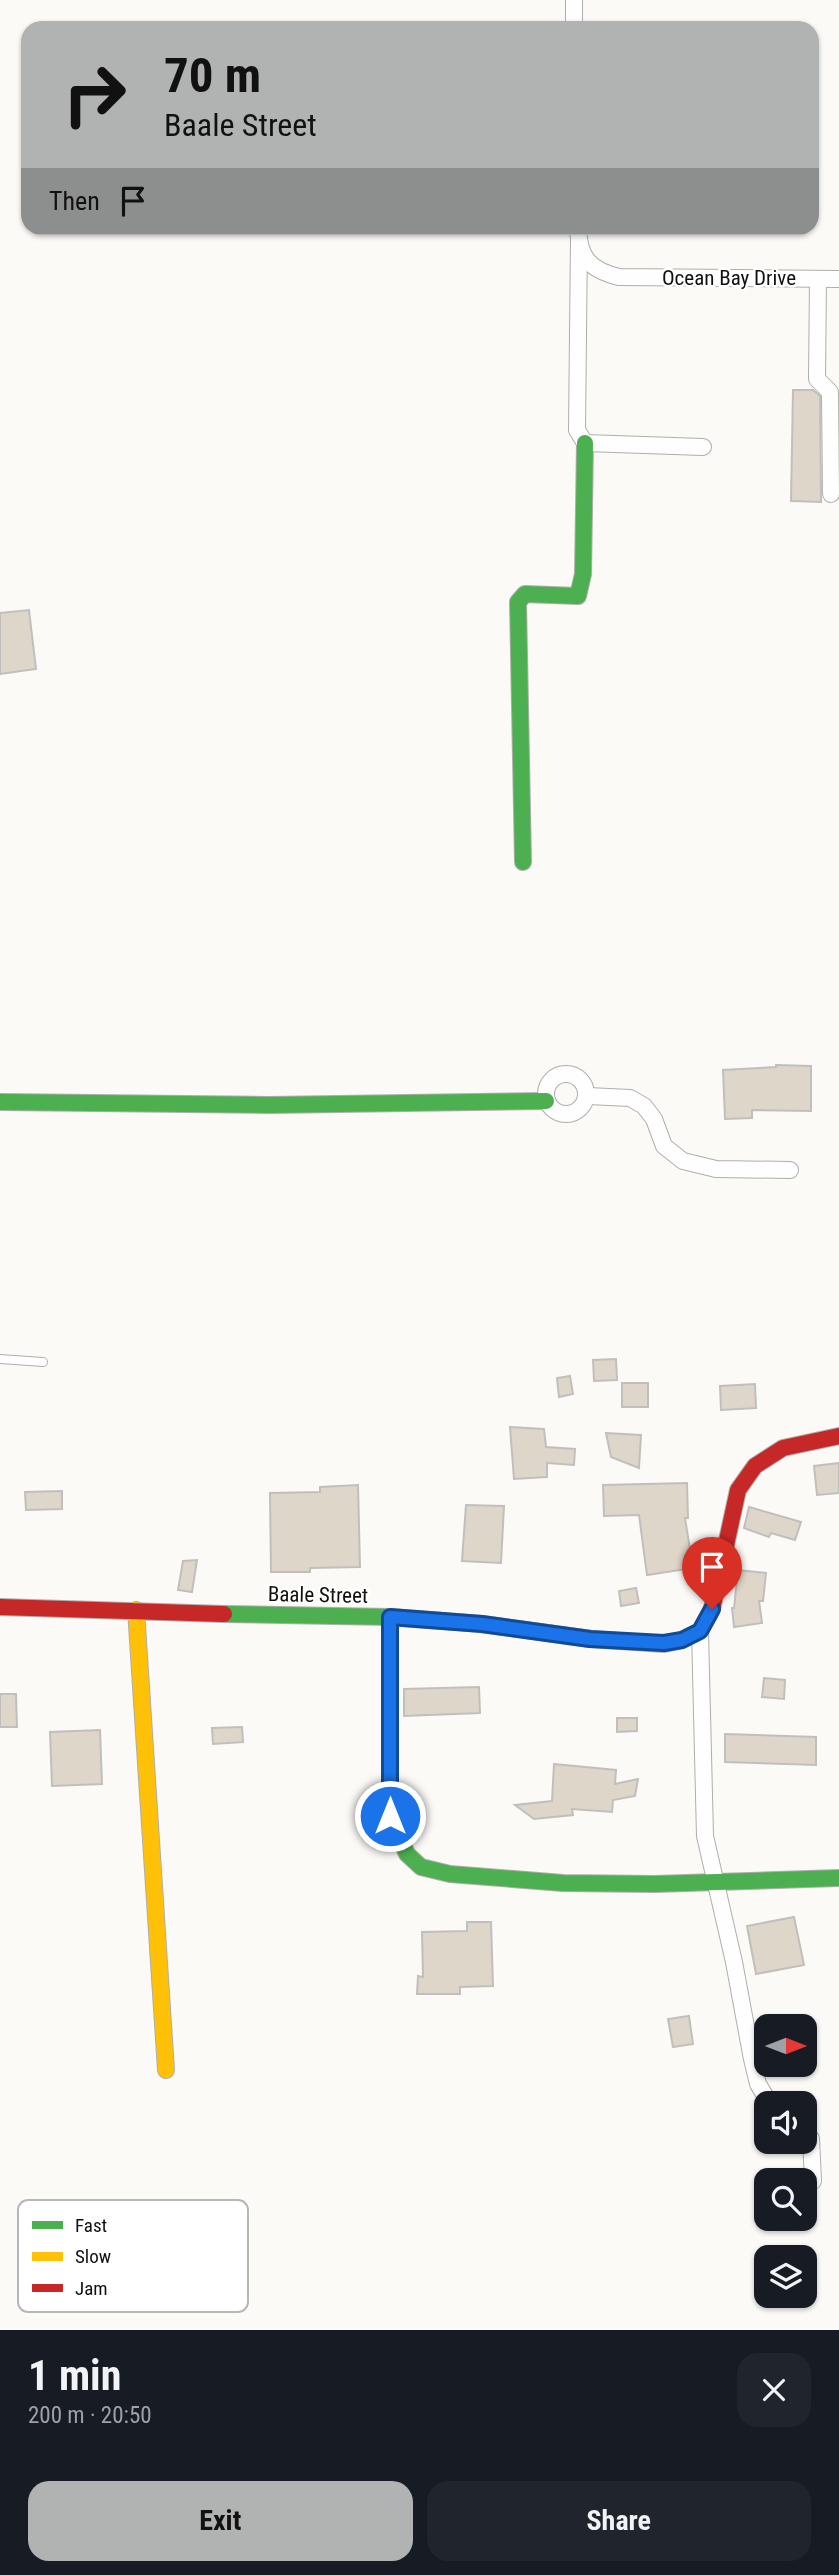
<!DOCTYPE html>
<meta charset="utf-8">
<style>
body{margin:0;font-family:"Roboto Condensed",sans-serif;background:#20242c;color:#f1f3f6;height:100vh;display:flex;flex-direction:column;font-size:26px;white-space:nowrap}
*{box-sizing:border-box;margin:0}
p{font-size:23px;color:#9ea1a6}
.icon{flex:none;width:38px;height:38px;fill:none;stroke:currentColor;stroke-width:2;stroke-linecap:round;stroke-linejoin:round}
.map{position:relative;height:2330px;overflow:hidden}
.panel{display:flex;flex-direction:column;background:#171b24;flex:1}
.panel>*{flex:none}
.banner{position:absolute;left:21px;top:21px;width:798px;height:214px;border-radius:21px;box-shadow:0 2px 5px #0004;background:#b1b2b2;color:#111;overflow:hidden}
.needle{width:46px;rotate:90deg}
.tools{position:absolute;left:754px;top:2014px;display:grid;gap:14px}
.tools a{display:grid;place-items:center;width:63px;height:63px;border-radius:14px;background:#171b24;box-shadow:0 2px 5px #0004;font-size:35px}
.pin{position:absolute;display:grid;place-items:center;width:60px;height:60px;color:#fff;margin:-72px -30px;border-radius:50% 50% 50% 0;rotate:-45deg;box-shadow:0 0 7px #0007}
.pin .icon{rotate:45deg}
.me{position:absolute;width:77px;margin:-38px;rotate:0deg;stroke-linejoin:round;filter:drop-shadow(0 0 5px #0008)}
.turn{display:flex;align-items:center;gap:24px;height:147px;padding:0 28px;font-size:32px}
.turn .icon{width:91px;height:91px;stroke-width:2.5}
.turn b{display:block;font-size:49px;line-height:60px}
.then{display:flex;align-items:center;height:66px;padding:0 28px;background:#0003;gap:14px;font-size:26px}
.round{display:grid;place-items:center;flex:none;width:74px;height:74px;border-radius:21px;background:#20242c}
.headline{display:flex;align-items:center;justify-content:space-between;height:119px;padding:0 28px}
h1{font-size:42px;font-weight:700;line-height:52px}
.button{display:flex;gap:14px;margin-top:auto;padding:14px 28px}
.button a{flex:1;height:80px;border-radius:21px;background:#b1b2b2;color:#111;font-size:28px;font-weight:700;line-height:80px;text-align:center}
.button a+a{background:#20242c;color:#f1f3f6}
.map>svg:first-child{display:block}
</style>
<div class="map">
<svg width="839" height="2330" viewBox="0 0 839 2330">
<rect width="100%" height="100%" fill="#fcfaf7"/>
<g fill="#ded6c9" stroke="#c1bfbd" stroke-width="2">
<polygon points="793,390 813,390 820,396 821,502 791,501"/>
<polygon points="29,610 36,669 0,674 0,613"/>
<polygon points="776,1065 811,1066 811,1111 752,1110 752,1118 725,1119 723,1070 776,1067"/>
<polygon points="616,1359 617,1380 594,1381 593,1360"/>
<polygon points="570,1376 573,1394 559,1397 557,1378"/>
<rect x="622" y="1383" width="26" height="24"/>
<polygon points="755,1384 756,1408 721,1410 720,1386"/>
<polygon points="510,1427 544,1429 546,1447 575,1449 574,1465 547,1463 547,1477 514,1479"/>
<polygon points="606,1433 641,1435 639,1468 611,1457"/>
<polygon points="839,1463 839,1493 817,1495 814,1466"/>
<polygon points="687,1483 688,1518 685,1518 693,1568 647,1575 639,1515 604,1516 603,1485"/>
<polygon points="358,1485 360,1567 310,1568 310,1572 271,1572 270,1493 320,1492 320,1487"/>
<polygon points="62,1491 62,1509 26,1510 25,1492"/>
<polygon points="466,1505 504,1506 501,1563 462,1561"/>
<polygon points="749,1507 801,1522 795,1540 771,1533 769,1537 744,1528"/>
<polygon points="197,1560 192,1592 178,1590 183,1561"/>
<polygon points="738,1570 766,1573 763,1601 759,1601 762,1623 734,1627 732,1608 734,1608"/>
<polygon points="636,1588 639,1603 621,1606 619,1591"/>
<polygon points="764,1678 785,1680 784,1699 762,1697"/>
<polygon points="479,1687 480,1713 404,1716 404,1689"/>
<polygon points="0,1694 16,1694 17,1727 0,1727"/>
<polygon points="617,1718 637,1718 637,1731 617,1732"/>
<polygon points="242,1727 243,1742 213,1744 212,1728"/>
<polygon points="100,1730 102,1784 52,1786 50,1732"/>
<polygon points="725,1734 816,1737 816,1765 725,1762"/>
<polygon points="554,1764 616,1770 615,1784 638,1779 635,1796 613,1800 612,1812 572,1809 573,1815 534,1819 515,1805 552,1801"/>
<polygon points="794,1917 804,1965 756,1974 747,1926"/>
<polygon points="467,1922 491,1922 493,1986 460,1987 460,1994 417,1994 418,1976 423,1977 422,1932 467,1931"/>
<polygon points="689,2016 693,2044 673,2047 668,2019"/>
</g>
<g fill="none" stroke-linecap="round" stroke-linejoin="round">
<defs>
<polyline id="lane" points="0,1359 43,1362"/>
<g id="street">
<polyline points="574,0 574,28"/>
<path d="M578,228C579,258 590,270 619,277L839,279"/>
<polyline points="579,239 577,430 585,443 703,447"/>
<polyline points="818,279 817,379 830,392 831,494"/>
<circle cx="566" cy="1094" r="20"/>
<polyline points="588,1096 630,1098 644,1106 654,1119 664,1146 683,1161 716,1169 790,1170"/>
<polyline points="700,1631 705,1836 734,1962 752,2059 758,2084 770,2104"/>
<polyline points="805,2129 811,2139 813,2181"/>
</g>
<g id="fast">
<polyline points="523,862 518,602 525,594 578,596 583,574 585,443"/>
<polyline points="0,1102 269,1105 546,1101"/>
<polyline points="224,1614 390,1617 482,1624 591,1639 664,1644 682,1640 700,1631 709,1615"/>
<polyline points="390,1617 390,1816 407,1854 421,1867 450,1874 563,1883 655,1884 839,1878"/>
</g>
<polyline id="slow" points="136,1610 166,2070"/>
<g id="jam">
<polyline points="0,1607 224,1614"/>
<polyline points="709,1615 712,1609 738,1490 755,1466 783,1448 839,1436"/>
</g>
</defs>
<use href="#lane" stroke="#afaeac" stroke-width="10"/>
<use href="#street" stroke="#afaeac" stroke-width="18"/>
<use href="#fast" stroke="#afaeac" stroke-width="18"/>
<use href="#slow" stroke="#afaeac" stroke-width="18"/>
<use href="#jam" stroke="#afaeac" stroke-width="18"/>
<use href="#lane" stroke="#fffefe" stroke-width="8"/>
<use href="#street" stroke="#fffefe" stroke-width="16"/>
<use href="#fast" stroke="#4caf50" stroke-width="16"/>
<use href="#slow" stroke="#ffc107" stroke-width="16"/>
<use href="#jam" stroke="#c62828" stroke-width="16"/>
</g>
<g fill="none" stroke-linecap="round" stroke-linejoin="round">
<defs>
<polyline id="route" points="390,1816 390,1617 482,1624 590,1639 664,1643 682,1640 700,1631 712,1609"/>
</defs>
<use href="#route" stroke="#114b97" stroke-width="18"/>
<use href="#route" stroke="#1a73e8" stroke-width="12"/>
</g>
<g text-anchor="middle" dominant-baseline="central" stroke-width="5" stroke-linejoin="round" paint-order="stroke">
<g font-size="21" fill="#11100e" stroke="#fff">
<text x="729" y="278">Ocean Bay Drive</text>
<text transform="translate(318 1595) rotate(1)">Baale Street</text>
</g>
</g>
<rect x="18" y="2200" width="230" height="112" rx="10" fill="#fff" stroke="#b8b7b7" stroke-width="2"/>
<rect x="32" y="2221" width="31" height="8" fill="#4caf50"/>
<rect x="32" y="2252" width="31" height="9" fill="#ffc107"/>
<rect x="32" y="2284" width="31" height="8" fill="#c62828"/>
<g font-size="19" fill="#11100e">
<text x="75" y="2232">Fast</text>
<text x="75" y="2263">Slow</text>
<text x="75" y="2295">Jam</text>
</g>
</svg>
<div class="tools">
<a><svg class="needle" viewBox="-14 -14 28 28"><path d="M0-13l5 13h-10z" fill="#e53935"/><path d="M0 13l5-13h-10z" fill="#9ea1a6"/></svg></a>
<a><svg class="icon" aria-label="sound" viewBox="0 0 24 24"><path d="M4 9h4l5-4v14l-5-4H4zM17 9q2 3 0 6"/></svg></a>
<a><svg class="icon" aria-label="search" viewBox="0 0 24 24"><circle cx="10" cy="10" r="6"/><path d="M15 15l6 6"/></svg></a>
<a><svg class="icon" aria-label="layers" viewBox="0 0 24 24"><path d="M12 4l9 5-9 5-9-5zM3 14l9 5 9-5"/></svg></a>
</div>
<div class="pin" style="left:712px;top:1609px;background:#d93025"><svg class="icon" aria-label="arrive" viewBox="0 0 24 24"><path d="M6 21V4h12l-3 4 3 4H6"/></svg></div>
<svg class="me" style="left:390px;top:1816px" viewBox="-20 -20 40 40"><circle r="17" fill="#1a73e8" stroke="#fff" stroke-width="3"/><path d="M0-11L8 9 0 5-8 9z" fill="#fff"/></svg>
<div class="banner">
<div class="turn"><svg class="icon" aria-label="right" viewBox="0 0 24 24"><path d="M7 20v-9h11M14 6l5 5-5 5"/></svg><div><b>70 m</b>Baale Street</div></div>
<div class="then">Then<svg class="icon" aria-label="arrive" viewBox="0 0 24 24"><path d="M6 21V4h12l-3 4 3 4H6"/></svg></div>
</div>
</div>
<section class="panel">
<div class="headline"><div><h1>1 min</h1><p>200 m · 20:50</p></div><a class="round"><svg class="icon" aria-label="close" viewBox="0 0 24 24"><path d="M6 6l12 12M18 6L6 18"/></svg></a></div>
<div class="button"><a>Exit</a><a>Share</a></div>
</section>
